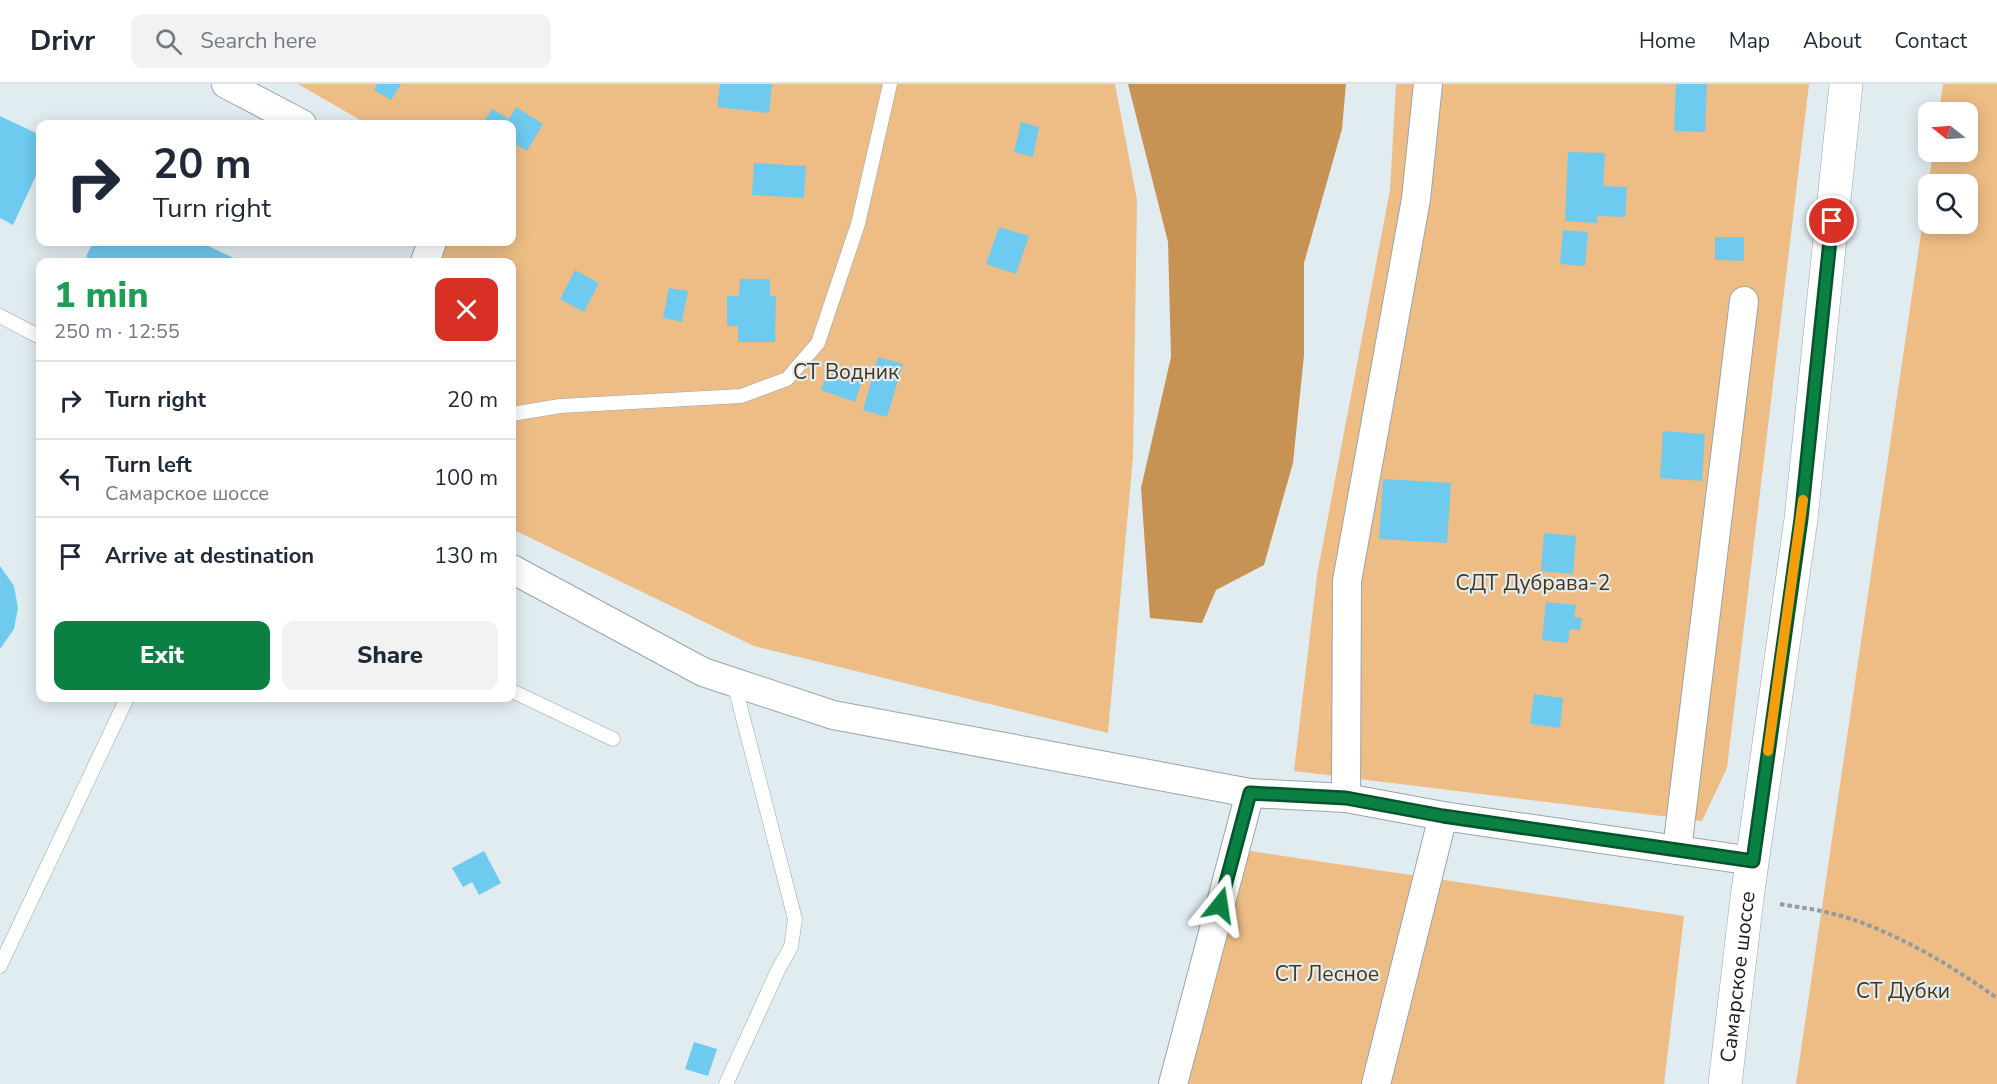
<!DOCTYPE html>
<meta charset="utf-8">
<style>
body{margin:0;font-family:"Nunito Sans",sans-serif;background:#f2f2f3;color:#1f2937;height:100vh;display:flex;flex-direction:column;font-size:22px;white-space:nowrap}
*{box-sizing:border-box;margin:0}
p{font-size:20px;color:#747a83}
.icon{flex:none;width:33px;height:33px;fill:none;stroke:currentColor;stroke-width:2;stroke-linecap:round;stroke-linejoin:round}
.map{position:relative;flex:1;overflow:hidden}
.panel{position:absolute;left:36px;top:174px;width:480px;height:444px;display:flex;flex-direction:column;background:#fff;border-radius:12px;box-shadow:0 3px 15px #0003}
.panel>*{flex:none}
.hud{position:absolute;left:36px;top:36px;width:480px;height:126px;border-radius:12px;box-shadow:0 3px 15px #0003;background:#fff;color:#1f2937;overflow:hidden}
.needle{width:39px;rotate:287deg}
.controls{position:absolute;left:1918px;top:18px;display:grid;gap:12px}
.controls a{display:grid;place-items:center;width:60px;height:60px;border-radius:12px;background:#fff;box-shadow:0 3px 15px #0003;font-size:30px}
.pin{position:absolute;display:grid;place-items:center;width:51px;height:51px;color:#fff;margin:-26px;border:3px solid #fff;border-radius:50%;box-shadow:0 2px 6px #0007}
.me{position:absolute;width:66px;margin:-33px;rotate:15deg;stroke-linejoin:round;filter:drop-shadow(0 0 4px #0008)}
.turn{display:flex;align-items:center;gap:21px;height:126px;padding:0 18px;font-size:27px}
.turn .icon{width:78px;height:78px;stroke-width:2.5}
.turn b{display:block;font-size:42px;line-height:51px}
.round{display:grid;place-items:center;flex:none;width:63px;height:63px;border-radius:12px;background:#f2f2f3}
.headline{display:flex;align-items:center;justify-content:space-between;height:102px;padding:0 18px}
h1{font-size:36px;font-weight:800;line-height:45px;color:#1e9e55}
.primary-button{display:flex;gap:12px;margin-top:auto;padding:12px 18px}
.primary-button a{flex:1;height:69px;border-radius:12px;background:#0b8043;color:#fff;font-size:24px;font-weight:800;line-height:69px;text-align:center}
.primary-button a+a{background:#f2f2f3;color:#1f2937}
ul{padding:0;list-style:none}
li{display:flex;align-items:center;gap:18px;height:78px;padding:0 18px;border-top:2px solid #e0e1e3}
li div{flex:1}
li b{display:block;font-size:22px}
li em{font-style:normal}
header{display:flex;align-items:center;gap:36px;box-sizing:border-box;height:84px;padding:0 30px;background:#fff;border-bottom:2px solid #e0e1e3}
header strong{font-size:28px}
nav{display:flex;gap:33px;margin-inline-start:auto;font-size:21px}
.search{width:420px;height:54px;background:#f2f2f3;display:flex;align-items:center;gap:15px;box-sizing:border-box;padding:0 21px;border-radius:12px;color:#747a83;font-size:22px}
.map>svg:first-child{display:block}
</style>
<header>
<strong>Drivr</strong>
<div class="search"><svg class="icon" aria-label="search" viewBox="0 0 24 24"><circle cx="10" cy="10" r="6"/><path d="M15 15l6 6"/></svg>Search here</div>
<nav><a>Home</a><a>Map</a><a>About</a><a>Contact</a></nav>
</header>
<div class="map">
<svg width="1997" height="1000" viewBox="0 0 1997 1000">
<rect width="100%" height="100%" fill="#e1ecf1"/>
<g fill="#edbd85" fill-rule="evenodd">
<polygon points="298,0 1115,0 1137,116 1133,373 1108,649 754,562 512,445 512,178 428,178 436,158 512,158 512,40 367,40"/>
<polygon points="1396,0 1809,0 1727,684 1702,737 1294,687 1317,491 1390,106"/>
<path d="M1943,0H1997V1000H1796L1933,68H1968V28H1939ZM1929,100H1968V140H1929Z"/>
<polygon points="1244,766 1684,832 1664,1000 1174,1000"/>
</g>
<polygon fill="#c79354" points="1128,0 1346,0 1342,45 1304,179 1304,271 1293,379 1264,481 1216,506 1202,539 1150,534 1141,404 1171,273 1168,158"/>
<g fill="#6fcaef">
<polygon points="377,0 401,0 391,16 374,6"/>
<polygon points="720,0 772,0 769,29 717,23"/>
<polygon points="1676,0 1707,0 1705,48 1674,47"/>
<polygon points="516,23 543,40 527,67 512,58 512,40 482,40 492,25 509,35"/>
<polygon points="0,32 40,51 40,83 13,141 0,134"/>
<polygon points="1021,38 1039,43 1033,73 1014,68"/>
<polygon points="1568,68 1605,69 1603,102 1627,103 1625,133 1597,132 1597,139 1565,137"/>
<polygon points="754,79 806,82 804,114 752,111"/>
<polygon points="999,143 1029,152 1016,190 986,180"/>
<polygon points="1563,146 1588,148 1585,182 1560,180"/>
<polygon points="1715,153 1744,153 1744,177 1715,176"/>
<polygon points="93,158 200,158 242,178 98,178 86,173"/>
<polygon points="575,186 599,199 584,228 560,215"/>
<polygon points="740,195 770,195 770,212 776,212 775,258 738,258 738,242 727,242 727,212 739,212"/>
<polygon points="669,204 688,207 682,238 663,234"/>
<polygon points="878,273 903,280 887,333 863,326"/>
<polygon points="828,286 862,297 855,318 821,306"/>
<polygon points="1663,347 1705,350 1702,397 1660,394"/>
<polygon points="1383,395 1451,399 1447,459 1379,455"/>
<polygon points="1544,449 1576,452 1573,490 1541,487"/>
<polygon points="0,482 14,502 18,524 14,545 0,565"/>
<polygon points="1546,518 1576,521 1574,533 1582,534 1580,546 1570,545 1568,559 1542,556"/>
<polygon points="1534,610 1563,614 1560,644 1530,640"/>
<polygon points="484,767 501,799 479,811 472,798 463,803 452,784"/>
<polygon points="694,958 717,965 708,992 685,985"/>
</g>
<g fill="none" stroke-linecap="round" stroke-linejoin="round">
<defs>
<g id="lane">
<polyline points="0,232 40,253"/>
<polyline points="512,330 560,322 741,312 787,295 818,259 858,140 890,0"/>
<polyline points="512,607 613,655"/>
<polyline points="0,882 127,614"/>
<polyline points="726,1000 779,884 791,863 795,835 734,599"/>
</g>
<g id="street">
<polyline points="226,0 302,40"/>
<polyline points="425,178 432,158"/>
<polyline points="512,485 703,588 833,631 1250,709 1346,714 1443,732 1753,777"/>
<polyline points="1346,714 1347,497 1416,115 1428,0"/>
<polyline points="1677,766 1744,217"/>
<polyline points="1173,1000 1250,709"/>
<polyline points="1376,1000 1443,732"/>
</g>
<g id="primary">
<path id="s1" d="M1725,1000L1747,814L1801,435L1846,0"/>
</g>
</defs>
<use href="#lane" stroke="#9aa5a9" stroke-width="15"/>
<use href="#street" stroke="#9aa5a9" stroke-width="30"/>
<use href="#primary" stroke="#9aa5a9" stroke-width="34"/>
<path stroke="#939b9f" stroke-width="4" stroke-dasharray="4.5 3" stroke-linecap="butt" d="M1780,820C1797,823 1814,825 1830,829C1888,843 1949,880 1997,914"/>
<use href="#lane" stroke="#fff" stroke-width="14"/>
<use href="#street" stroke="#fff" stroke-width="28"/>
<use href="#primary" stroke="#fff" stroke-width="33"/>
</g>
<g fill="none" stroke-linecap="round" stroke-linejoin="round">
<defs>
<polyline id="route" points="1220,821 1250,709 1346,714 1443,732 1753,777 1801,435 1832,137"/>
</defs>
<use href="#route" stroke="#07532c" stroke-width="15"/>
<use href="#route" stroke="#0b8043" stroke-width="10"/>
<polyline stroke="#f59e0b" stroke-width="10" points="1768,667 1803,416"/>
</g>
<g text-anchor="middle" dominant-baseline="central" stroke-width="4.5" stroke-linejoin="round" paint-order="stroke">
<g font-size="21" fill="#4a3418" stroke="#e1ecf1">
<text x="846" y="288">СТ Водник</text>
<text x="1533" y="499">СДТ Дубрава-2</text>
<text x="1327" y="890">СТ Лесное</text>
<text x="1903" y="907">СТ Дубки</text>
</g>
<g font-size="21" fill="#191d1f" stroke="#e1ecf1">
<text stroke="none"><textPath href="#s1" startOffset="108">Самарское шоссе</textPath></text>
</g>
</g>
</svg>
<div class="controls">
<a><svg class="needle" viewBox="-14 -14 28 28"><path d="M0-13l5 13h-10z" fill="#e53935"/><path d="M0 13l5-13h-10z" fill="#747a83"/></svg></a>
<a><svg class="icon" aria-label="search" viewBox="0 0 24 24"><circle cx="10" cy="10" r="6"/><path d="M15 15l6 6"/></svg></a>
</div>
<div class="pin" style="left:1832px;top:137px;background:#d93025"><svg class="icon" aria-label="arrive" viewBox="0 0 24 24"><path d="M6 21V4h12l-3 4 3 4H6"/></svg></div>
<svg class="me" style="left:1220px;top:821px" viewBox="-20 -20 40 40"><path d="M0-17L14 15 0 8-14 15z" fill="#0b8043" stroke="#fff" stroke-width="4"/></svg>
<div class="hud">
<div class="turn"><svg class="icon" aria-label="right" viewBox="0 0 24 24"><path d="M7 20v-9h11M14 6l5 5-5 5"/></svg><div><b>20 m</b>Turn right</div></div>
</div>
<section class="panel">
<div class="headline"><div><h1>1 min</h1><p>250 m · 12:55</p></div><a class="round" style="background:#d93025;color:#fff"><svg class="icon" aria-label="close" viewBox="0 0 24 24"><path d="M6 6l12 12M18 6L6 18"/></svg></a></div>
<ul>
<li><svg class="icon" aria-label="right" viewBox="0 0 24 24"><path d="M7 20v-9h11M14 6l5 5-5 5"/></svg><div><b>Turn right</b></div><em>20 m</em></li>
<li><svg class="icon" aria-label="left" viewBox="0 0 24 24"><path d="M17 20v-9H6M10 6l-5 5 5 5"/></svg><div><b>Turn left</b><p>Самарское шоссе</p></div><em>100 m</em></li>
<li><svg class="icon" aria-label="arrive" viewBox="0 0 24 24"><path d="M6 21V4h12l-3 4 3 4H6"/></svg><div><b>Arrive at destination</b></div><em>130 m</em></li>
</ul>
<div class="primary-button"><a>Exit</a><a>Share</a></div>
</section>
</div>
